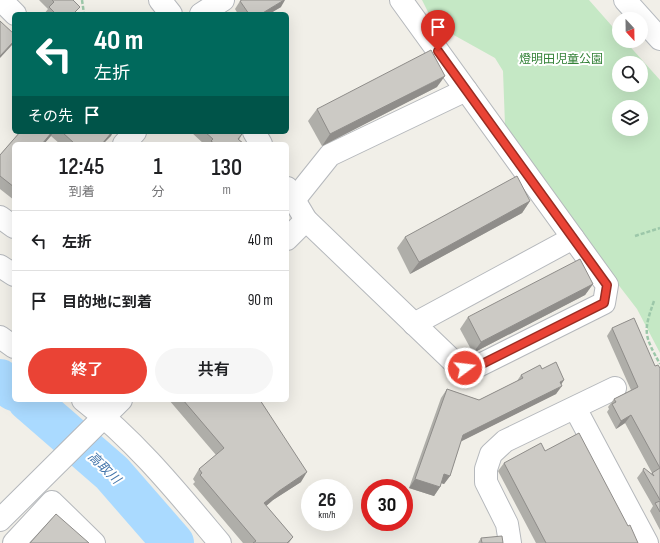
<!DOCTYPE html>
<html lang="ja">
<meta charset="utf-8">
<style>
body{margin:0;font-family:"Sofia Sans Condensed","Noto Sans JP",sans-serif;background:#f6f6f6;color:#202124;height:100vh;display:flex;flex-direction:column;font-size:15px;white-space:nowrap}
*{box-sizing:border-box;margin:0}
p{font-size:13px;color:#757577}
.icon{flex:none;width:22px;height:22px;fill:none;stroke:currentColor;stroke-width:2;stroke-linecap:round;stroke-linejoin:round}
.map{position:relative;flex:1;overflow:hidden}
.drawer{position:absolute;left:12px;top:142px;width:277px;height:260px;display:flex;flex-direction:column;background:#fff;border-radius:6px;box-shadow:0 4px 16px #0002}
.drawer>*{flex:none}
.banner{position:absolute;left:12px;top:12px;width:277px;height:122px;border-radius:6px;box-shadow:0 4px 16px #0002;background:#00695c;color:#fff;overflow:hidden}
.needle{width:26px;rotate:158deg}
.fabs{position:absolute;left:612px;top:12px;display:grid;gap:8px}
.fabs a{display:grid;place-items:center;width:36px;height:36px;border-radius:50%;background:#fff;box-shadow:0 4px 16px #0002;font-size:20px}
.speed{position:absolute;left:301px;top:479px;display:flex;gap:8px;font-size:20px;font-weight:700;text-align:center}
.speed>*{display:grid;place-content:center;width:52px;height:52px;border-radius:50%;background:#fff;box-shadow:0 4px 16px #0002;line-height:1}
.speed small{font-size:10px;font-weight:400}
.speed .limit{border:6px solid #d22;background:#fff;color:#111}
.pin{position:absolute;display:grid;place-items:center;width:34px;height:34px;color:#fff;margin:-41px -17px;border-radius:50% 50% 50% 0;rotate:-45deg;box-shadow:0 0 4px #0007}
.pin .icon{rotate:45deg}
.me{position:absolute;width:44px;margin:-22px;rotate:75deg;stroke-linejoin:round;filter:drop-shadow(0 0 3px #0008)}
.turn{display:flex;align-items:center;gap:14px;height:84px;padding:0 16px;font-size:18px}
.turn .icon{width:52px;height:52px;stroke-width:2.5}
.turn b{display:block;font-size:28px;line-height:34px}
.then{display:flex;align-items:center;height:38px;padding:0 16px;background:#0003;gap:8px;font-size:15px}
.eta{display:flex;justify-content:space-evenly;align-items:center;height:68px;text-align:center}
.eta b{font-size:24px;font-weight:600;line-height:28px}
.action{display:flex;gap:8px;margin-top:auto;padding:8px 16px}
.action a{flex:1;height:46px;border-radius:24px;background:#ea4335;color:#fff;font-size:16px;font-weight:600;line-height:46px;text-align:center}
.action a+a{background:#f6f6f6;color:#202124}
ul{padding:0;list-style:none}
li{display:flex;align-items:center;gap:12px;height:60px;padding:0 16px;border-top:1px solid #e0e0e0}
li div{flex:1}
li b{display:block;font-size:15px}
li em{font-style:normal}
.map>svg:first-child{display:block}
</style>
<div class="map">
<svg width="660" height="543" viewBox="0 0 660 543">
<rect width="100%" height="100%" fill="#f1efe8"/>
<path fill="#c5e8c5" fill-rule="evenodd" d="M422,0H589L619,34V41H625L660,80V353L637,309L514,149L505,125L503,71L495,58L434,24ZM619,63H641V85H619ZM619,107H641V129H619Z"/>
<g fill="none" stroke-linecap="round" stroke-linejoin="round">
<g stroke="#aadaff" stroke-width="42">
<polyline points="0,380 14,390"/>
<polyline points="28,400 112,473 173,543"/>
</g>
<defs>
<g id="street">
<polyline points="1,0 15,14"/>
<polyline points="160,0 171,14"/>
<polyline points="201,14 223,0"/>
<polyline points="254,132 261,144"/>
<polyline points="124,144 135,132"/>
<polyline points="287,188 306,220 456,364 465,368 476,367 604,303 607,285 401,0"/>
<polyline points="294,200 330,155 466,90"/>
<polyline points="0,217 14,227"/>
<polyline points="287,239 306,220"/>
<polyline points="0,266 14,275"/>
<polyline points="414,324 573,238"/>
<polyline points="0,337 14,347"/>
<path d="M83,400C136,441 177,492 220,543"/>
<polyline points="575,408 647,543"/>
<polyline points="0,520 121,400"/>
<polyline points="14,543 52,502 94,543"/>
<polyline points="510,543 507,524 486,482 486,469 491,454 505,441 615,388"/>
</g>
<polyline id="secondary" points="625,0 660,39"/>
</defs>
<use href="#street" stroke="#b5b8bc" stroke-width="24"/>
<use href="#secondary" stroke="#b6babf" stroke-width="24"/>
<g stroke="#9cc7a9" stroke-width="2.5" stroke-dasharray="4 2" stroke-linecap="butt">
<polyline points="82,0 84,14"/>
<polyline points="635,236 660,228"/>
<path d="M654,301C643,332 644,335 660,364"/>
</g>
<use href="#street" stroke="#fff" stroke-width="22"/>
<use href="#secondary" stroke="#fff" stroke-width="22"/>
</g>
<g fill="#afaea9">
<polygon points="39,0 73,0 75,14 44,14 48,9"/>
<polygon points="240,1 281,7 269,14 238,14 235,9"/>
<polygon points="437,87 322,146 308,121 317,109"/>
<polygon points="20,132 113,132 103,144 60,144 51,136 14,144 14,200 0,189 0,155"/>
<polygon points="191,132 240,132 242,134 239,140 244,144 204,144"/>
<polygon points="530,201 522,213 410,274 397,248 405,237"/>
<polygon points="593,284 585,295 473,353 460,329 468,317"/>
<polygon points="612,328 655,366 660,368 660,530 650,511 653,506 637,478 643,470 651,474 652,473 625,423 616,429 607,412 609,409 608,407 614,399 631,390 607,336"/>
<polygon points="542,369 561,384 556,394 461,441 450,476 444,484 441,483 440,487 434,496 409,488 441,398 447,389 479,400 517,381 521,375"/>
<polygon points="169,400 260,400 301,482 273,500 266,506 293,537 289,543 243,543 193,484 195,482 193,479 199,469 216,455"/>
<polygon points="545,451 628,526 638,543 536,543 498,471 504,463"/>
<polygon points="481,538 503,543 478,543"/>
</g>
<g fill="#8f8d8a">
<polygon points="284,0 285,0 281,7 269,14 261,14"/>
<polygon points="14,41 14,42 12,45 0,58 0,56"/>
<polygon points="445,76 437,87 322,146 330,134"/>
<polygon points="52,132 53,132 51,136 44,144 42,144"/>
<polygon points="112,132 113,132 111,136 103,144 102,144"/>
<polygon points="530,201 522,213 410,274 419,262"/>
<polygon points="593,284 585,295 473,353 481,342"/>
<polygon points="564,380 559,388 562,386 556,394 458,443 463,435"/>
<polygon points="631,415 625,423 616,429 621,421"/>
<polygon points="307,472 301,482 273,500 258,513 264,503 279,491"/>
<polygon points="444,474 450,476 444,484 438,482"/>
<polygon points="415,479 440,487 434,496 409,488"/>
</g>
<g fill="#cccac5" stroke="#8f8d8a">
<polygon points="52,0 73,0 80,7 73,14 56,14 49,7 54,2"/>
<polygon points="242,0 284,0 261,14 249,14 240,1"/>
<polygon points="0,21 14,34 14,41 0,56"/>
<polygon points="431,50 445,76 330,134 317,109"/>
<polygon points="20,132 52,132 42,144 14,144 14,187 0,176 0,155"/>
<polygon points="62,132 112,132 102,144 75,144"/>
<polygon points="205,132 240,132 242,134 238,139 244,144 215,144 211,141 213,139"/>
<polygon points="517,176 530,201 419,262 405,237"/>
<polygon points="580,259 593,284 481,342 468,317"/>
<polygon points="634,318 655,366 658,365 660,368 660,500 643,470 644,468 654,476 652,473 660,468 631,415 621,421 612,404 616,402 614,399 638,387 612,328"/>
<polygon points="556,362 564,380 560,382 562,386 463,435 450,476 444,474 440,487 415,479 447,389 479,400 523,378 521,375 540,365 542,369"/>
<polygon points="183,400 260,400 307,472 279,491 264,503 293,537 287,543 253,543 256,541 200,475 202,473 199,469 224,448"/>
<polygon points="579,433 628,526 630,525 638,543 546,543 504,463 541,443 545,451"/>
<polygon points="660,501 660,512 655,503"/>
<polygon points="56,514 89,543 30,543"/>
<polygon points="502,536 503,543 482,543 481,538"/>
</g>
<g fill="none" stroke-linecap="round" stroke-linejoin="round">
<defs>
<polyline id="route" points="438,51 607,285 604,303 476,367 465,368"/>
</defs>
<use href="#route" stroke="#982c22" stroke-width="10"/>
<use href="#route" stroke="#ea4335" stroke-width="7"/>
</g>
<g text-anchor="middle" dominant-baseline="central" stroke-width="4" stroke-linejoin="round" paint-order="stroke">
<g font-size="12" fill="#348238" stroke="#fff">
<text x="561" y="59">燈明田児童公園</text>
</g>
<g font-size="13" font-style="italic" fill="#4174aa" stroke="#fff">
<text transform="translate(104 468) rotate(44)">高取川</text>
</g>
</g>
</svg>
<div class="fabs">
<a><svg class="needle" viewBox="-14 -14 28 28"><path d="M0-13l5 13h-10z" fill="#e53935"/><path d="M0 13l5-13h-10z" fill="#757577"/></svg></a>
<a><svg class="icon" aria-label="search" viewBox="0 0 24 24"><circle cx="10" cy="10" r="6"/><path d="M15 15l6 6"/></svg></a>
<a><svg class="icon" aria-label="layers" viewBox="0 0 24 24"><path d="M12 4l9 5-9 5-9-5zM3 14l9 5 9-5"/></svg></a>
</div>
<div class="speed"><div>26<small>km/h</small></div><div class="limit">30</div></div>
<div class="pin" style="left:438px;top:51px;background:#d93025"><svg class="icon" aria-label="arrive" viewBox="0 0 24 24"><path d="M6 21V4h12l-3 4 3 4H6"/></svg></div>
<svg class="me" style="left:465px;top:368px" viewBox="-20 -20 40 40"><circle r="17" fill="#ea4335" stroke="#fff" stroke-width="3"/><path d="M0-11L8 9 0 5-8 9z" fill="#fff"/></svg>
<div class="banner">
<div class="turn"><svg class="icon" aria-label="left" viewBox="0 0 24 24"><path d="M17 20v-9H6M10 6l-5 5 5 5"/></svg><div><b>40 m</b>左折</div></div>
<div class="then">その先<svg class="icon" aria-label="arrive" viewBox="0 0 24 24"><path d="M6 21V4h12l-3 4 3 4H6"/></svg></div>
</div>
<section class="drawer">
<div class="eta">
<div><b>12:45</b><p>到着</p></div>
<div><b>1</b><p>分</p></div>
<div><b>130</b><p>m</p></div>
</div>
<ul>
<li><svg class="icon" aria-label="left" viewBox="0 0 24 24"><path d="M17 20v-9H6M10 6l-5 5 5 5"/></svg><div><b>左折</b></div><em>40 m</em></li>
<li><svg class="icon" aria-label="arrive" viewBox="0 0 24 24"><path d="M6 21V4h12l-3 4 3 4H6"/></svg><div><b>目的地に到着</b></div><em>90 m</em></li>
</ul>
<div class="action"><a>終了</a><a>共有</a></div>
</section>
</div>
